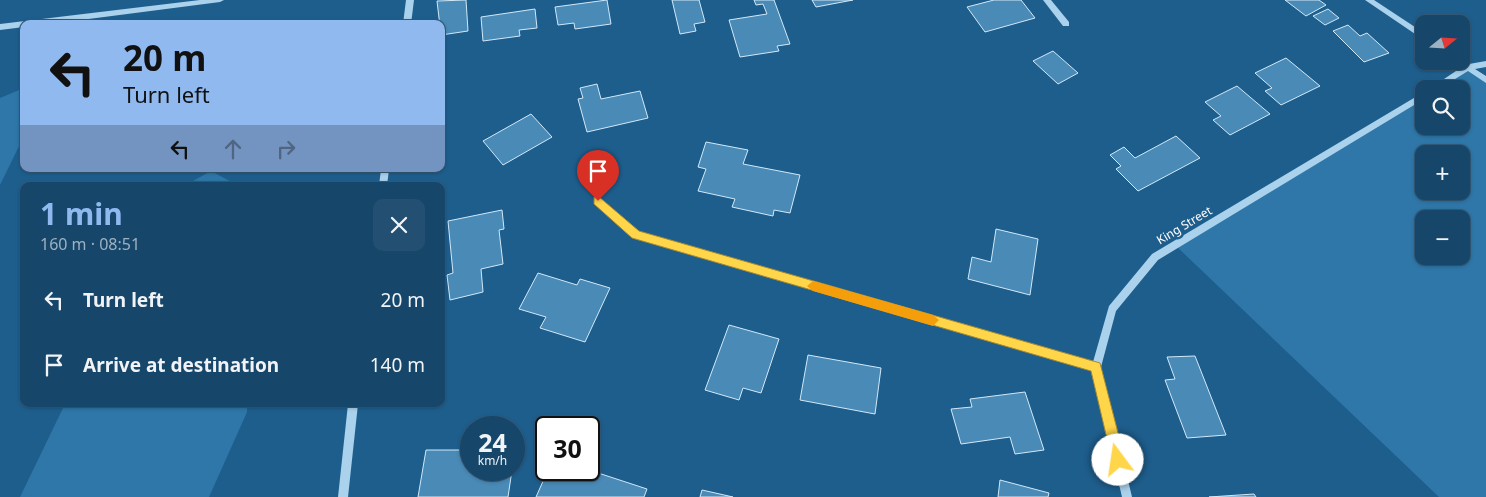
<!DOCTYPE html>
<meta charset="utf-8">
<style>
body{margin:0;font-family:"Noto Sans",sans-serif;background:#235072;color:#f1f3f6;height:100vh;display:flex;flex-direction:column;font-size:19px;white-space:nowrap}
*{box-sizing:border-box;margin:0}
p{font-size:16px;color:#9eb1c1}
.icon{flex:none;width:28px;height:28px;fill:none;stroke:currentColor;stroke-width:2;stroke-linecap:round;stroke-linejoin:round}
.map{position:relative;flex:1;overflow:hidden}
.sheet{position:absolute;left:20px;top:182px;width:425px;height:225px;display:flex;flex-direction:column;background:#16466a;border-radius:10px;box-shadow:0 1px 4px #0004,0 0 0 1px #355e7e}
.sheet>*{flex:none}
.top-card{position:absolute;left:20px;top:20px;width:425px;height:152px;border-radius:10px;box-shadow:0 1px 4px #0004,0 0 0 1px #355e7e;background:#90b9f0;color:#111;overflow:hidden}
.needle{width:32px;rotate:72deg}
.fabs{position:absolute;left:1415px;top:15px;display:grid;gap:10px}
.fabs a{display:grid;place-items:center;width:55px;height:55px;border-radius:10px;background:#16466a;box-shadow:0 1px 4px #0004,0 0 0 1px #355e7e;font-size:25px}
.speed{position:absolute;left:460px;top:416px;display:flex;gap:10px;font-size:25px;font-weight:700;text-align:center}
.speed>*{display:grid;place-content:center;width:65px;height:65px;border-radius:50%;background:#16466a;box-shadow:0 1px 4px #0004,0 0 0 1px #355e7e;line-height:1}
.speed small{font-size:12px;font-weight:400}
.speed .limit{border:2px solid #111;border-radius:8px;background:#fff;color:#111}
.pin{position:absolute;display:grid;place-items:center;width:42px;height:42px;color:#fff;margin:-51px -21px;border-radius:50% 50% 50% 0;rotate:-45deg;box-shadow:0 0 5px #0007}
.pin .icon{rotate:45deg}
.me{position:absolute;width:55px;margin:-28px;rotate:346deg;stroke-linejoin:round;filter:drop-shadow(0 0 4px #0008)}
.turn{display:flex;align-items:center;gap:18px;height:105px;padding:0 20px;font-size:22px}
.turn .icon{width:65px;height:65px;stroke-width:2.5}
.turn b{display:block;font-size:35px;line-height:42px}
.lanes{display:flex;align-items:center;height:48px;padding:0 20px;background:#0003;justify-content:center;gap:25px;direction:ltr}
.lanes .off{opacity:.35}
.round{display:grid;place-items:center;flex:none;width:52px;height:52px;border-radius:10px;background:#235072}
.overview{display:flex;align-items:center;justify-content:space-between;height:85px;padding:0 20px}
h1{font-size:30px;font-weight:700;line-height:38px;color:#90b9f0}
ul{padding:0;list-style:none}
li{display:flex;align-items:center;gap:15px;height:65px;padding:0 20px}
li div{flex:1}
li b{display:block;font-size:19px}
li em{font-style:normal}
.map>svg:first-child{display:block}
</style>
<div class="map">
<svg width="1486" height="497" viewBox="0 0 1486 497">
<rect width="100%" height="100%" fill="#1e5e8d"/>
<g fill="#2e77a8" fill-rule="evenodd">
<path d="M1468,67L1486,80V497H1439L1175,245L1424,93V126H1461V89H1431ZM1424,154H1461V191H1424ZM1424,219H1461V256H1424Z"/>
<polygon points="24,88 24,136 0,185 0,98"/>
<polygon points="211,171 239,186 184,186"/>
<polygon points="65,404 247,404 247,412 209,497 20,497"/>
</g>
<g fill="#4a8ab6" stroke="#d1e9f9">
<polygon points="466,0 468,31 441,35 437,1"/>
<polygon points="607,0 611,24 575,29 574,23 558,25 555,7"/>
<polygon points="672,0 699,0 705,22 694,24 696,31 680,34"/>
<polygon points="754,0 774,0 790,44 777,46 779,51 740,57 729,20 767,14 763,4 756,5"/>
<polygon points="812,0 853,0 816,7"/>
<polygon points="994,0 1021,0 1035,18 985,32 967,7"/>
<polygon points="1285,0 1319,0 1326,5 1306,16"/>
<polygon points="535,9 537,28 519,30 520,36 483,41 481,17"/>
<polygon points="1328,9 1339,18 1325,25 1313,16"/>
<polygon points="1348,25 1360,36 1367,33 1389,53 1364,62 1333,31"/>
<polygon points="1053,51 1078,73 1058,84 1033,61"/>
<polygon points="1286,58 1320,86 1281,105 1265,91 1272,88 1255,73"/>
<polygon points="597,84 601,99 640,91 648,118 587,132 578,99 583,98 580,88"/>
<polygon points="1237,86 1270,114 1230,135 1213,120 1221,116 1205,102"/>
<polygon points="531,114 552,137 503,165 483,141"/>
<polygon points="1176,136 1200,158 1138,191 1116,169 1121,166 1110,155 1124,147 1135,158"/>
<polygon points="706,142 748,150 743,164 800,175 790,213 774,210 773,216 732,207 735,199 698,191 706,169 698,167"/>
<polygon points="502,210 504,229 499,230 503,264 481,269 483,292 450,300 447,275 453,273 448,221"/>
<polygon points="996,229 1038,239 1030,295 968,279 972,257 991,262"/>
<polygon points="538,273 577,285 580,279 610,288 585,342 540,328 546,317 519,309"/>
<polygon points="729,325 779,339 761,393 743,388 739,400 705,390"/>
<polygon points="808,355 881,368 875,414 800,400"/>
<polygon points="1195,356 1226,435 1187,438 1165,380 1175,379 1167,357"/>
<polygon points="1025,392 1044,450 1015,454 1010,437 961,444 951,409 972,407 970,399"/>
<polygon points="426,450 471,450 471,470 512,470 508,497 418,497"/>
<polygon points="548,470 589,470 647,489 644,497 536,497"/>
<polygon points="1000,480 1049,493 1048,497 998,497"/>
<polygon points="702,490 733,497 700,497"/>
<polygon points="1254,494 1256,497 1209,497"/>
</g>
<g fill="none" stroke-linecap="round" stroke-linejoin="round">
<g fill="#abd2ec" fill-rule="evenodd">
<polygon points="200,0 224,0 220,2 50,24 24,24 24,27 0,30 0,24"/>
<polygon points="406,0 414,0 411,24 403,24"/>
<polygon points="1043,0 1051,0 1069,22 1069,26 1063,26"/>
<polygon points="1365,0 1374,0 1424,33 1424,40"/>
<polygon points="1461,59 1469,64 1486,61 1486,67 1475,69 1486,76 1486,83 1468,71 1439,89 1429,89 1462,67 1455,61 1461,61"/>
<polygon points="1424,92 1424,99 1158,260 1116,311 1101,367 1132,497 1122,497 1092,370 636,239 633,238 594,201 595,199 601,199 639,232 1093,362 1109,306 1152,254"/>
<polygon points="381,169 389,169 387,186 379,186"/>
<polygon points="348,404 358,404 348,497 338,497"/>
</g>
</g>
<polygon fill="#ffd54a" stroke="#a68a30" points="598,196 639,231 1100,363 1125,460 1123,464 1118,466 1113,464 1112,460 1091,371 632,238 594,204 594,197"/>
<polygon fill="#f59e0b" points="813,281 933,315 939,320 933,326 813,291 807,286"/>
<g text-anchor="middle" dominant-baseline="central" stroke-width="5" stroke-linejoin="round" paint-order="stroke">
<g font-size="12" fill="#fff" stroke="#1e5e8d">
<text transform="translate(1184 225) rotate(-31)">King Street</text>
</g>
</g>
</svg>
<div class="fabs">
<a><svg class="needle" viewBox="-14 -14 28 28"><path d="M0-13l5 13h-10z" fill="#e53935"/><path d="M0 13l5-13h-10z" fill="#9eb1c1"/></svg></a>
<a><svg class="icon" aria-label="search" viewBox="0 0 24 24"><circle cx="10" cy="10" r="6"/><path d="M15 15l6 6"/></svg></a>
<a>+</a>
<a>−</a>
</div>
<div class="speed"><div>24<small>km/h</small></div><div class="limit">30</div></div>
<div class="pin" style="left:598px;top:201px;background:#d93025"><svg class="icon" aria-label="arrive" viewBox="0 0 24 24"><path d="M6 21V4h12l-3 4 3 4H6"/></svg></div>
<svg class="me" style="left:1118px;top:460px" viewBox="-20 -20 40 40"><circle r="19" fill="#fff"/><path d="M0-13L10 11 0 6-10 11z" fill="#ffd54a"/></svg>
<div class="top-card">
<div class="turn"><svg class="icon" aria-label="left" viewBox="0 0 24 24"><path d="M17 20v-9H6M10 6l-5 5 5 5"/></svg><div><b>20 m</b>Turn left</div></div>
<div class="lanes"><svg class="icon" aria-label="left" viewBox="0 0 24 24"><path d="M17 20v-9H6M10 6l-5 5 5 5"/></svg><svg class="icon off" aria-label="ahead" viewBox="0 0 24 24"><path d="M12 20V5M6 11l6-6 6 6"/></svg><svg class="icon off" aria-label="right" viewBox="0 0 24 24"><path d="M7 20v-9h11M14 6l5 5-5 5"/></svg></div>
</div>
<section class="sheet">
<div class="overview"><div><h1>1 min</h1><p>160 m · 08:51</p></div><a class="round"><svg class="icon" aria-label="close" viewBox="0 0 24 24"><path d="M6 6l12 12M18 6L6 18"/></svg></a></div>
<ul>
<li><svg class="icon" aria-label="left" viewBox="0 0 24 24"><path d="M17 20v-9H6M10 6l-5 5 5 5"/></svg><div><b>Turn left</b></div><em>20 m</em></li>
<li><svg class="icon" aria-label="arrive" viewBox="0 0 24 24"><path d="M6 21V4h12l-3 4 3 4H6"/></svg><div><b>Arrive at destination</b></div><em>140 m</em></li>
</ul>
</section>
</div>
